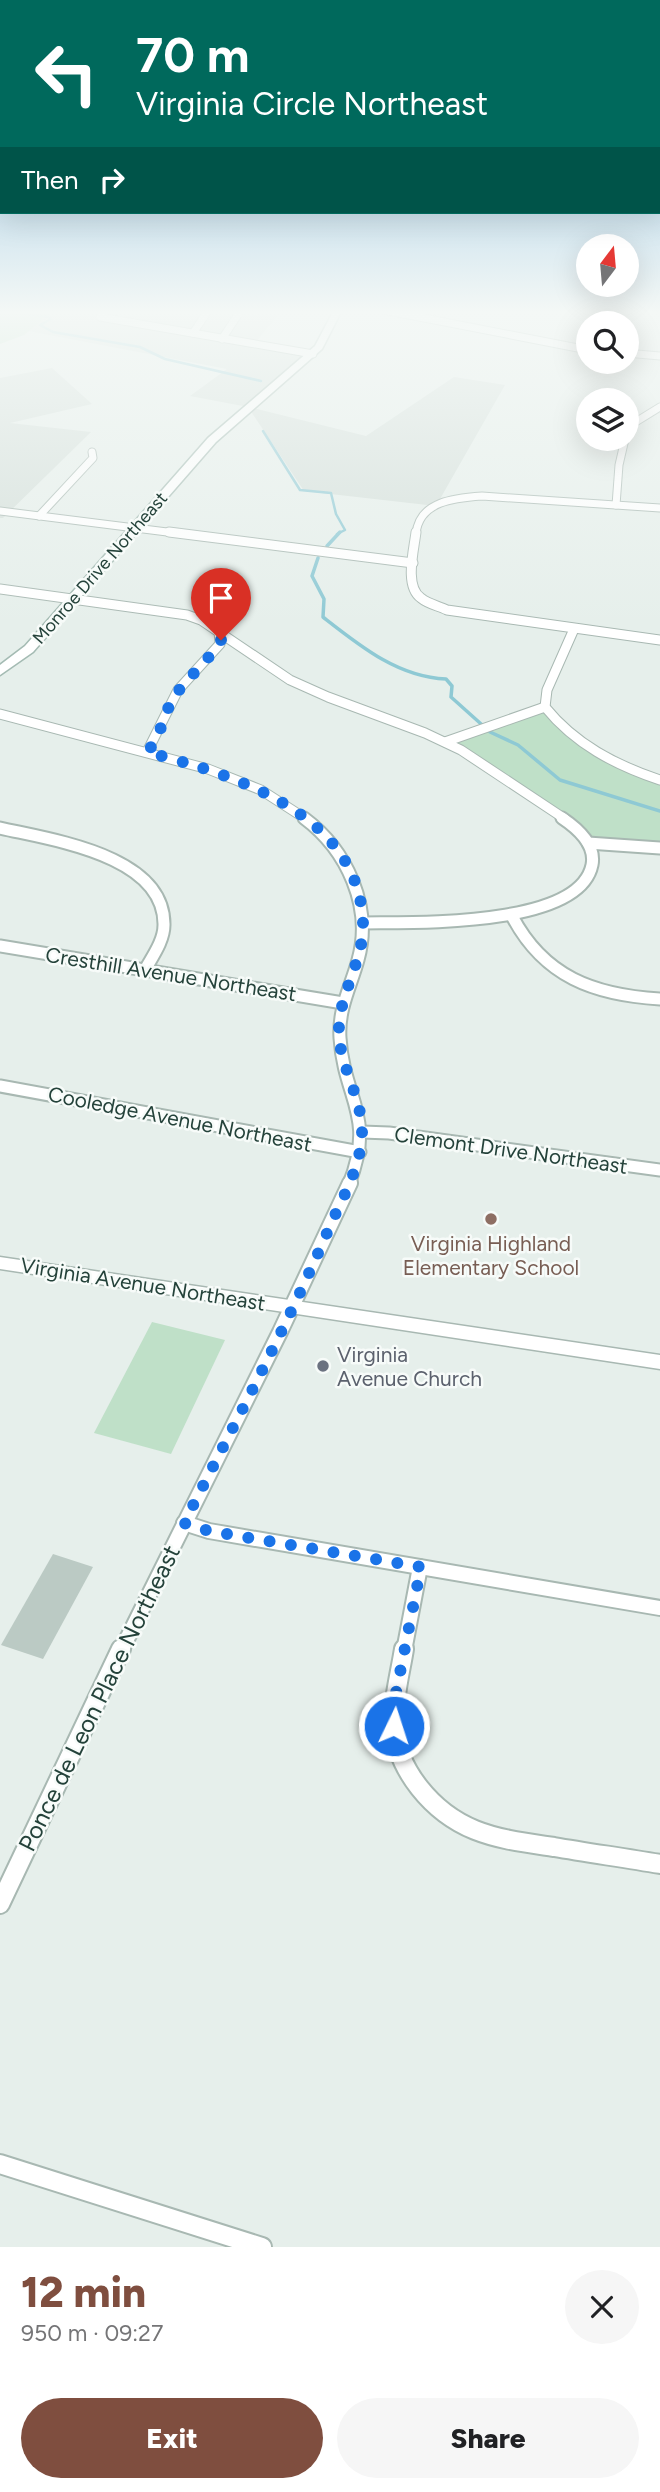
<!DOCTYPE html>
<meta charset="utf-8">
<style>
body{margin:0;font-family:Figtree,sans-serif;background:#f6f6f6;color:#202124;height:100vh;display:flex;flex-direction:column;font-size:26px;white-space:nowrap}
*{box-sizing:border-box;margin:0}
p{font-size:23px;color:#757577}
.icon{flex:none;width:38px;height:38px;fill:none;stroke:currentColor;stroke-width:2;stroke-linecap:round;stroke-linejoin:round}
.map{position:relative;height:2247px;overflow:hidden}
.sheet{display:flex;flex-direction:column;background:#fff;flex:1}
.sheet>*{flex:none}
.banner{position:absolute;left:0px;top:0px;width:662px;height:214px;box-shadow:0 7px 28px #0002;background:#00695c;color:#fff;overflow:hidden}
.needle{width:46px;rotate:16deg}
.fabs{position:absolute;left:576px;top:234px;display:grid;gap:14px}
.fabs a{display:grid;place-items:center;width:63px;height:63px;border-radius:50%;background:#fff;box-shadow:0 7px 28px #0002;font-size:35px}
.pin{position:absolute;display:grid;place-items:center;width:60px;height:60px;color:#fff;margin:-72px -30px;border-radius:50% 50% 50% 0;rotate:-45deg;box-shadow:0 0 7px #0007}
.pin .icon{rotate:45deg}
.me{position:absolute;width:77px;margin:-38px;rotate:4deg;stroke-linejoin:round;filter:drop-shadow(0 0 5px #0008)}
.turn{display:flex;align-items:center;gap:24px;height:147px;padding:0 21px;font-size:32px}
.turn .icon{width:91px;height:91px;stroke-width:2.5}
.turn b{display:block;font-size:49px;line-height:60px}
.then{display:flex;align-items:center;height:66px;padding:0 21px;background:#0003;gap:14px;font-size:26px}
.round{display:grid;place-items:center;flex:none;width:74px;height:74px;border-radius:37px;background:#f6f6f6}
.overview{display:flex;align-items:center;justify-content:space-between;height:119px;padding:0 21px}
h1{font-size:42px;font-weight:800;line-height:52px;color:#7f4e3f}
.action{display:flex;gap:14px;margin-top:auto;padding:14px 21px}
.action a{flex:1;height:80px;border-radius:42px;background:#7f4e3f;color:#fff;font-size:28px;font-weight:800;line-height:80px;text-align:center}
.action a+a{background:#f6f6f6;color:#202124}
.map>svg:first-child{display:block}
</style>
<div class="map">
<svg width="660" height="2247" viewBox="0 0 660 2247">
<rect width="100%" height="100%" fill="#e6efeb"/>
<g fill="#d4dfda">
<polygon points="38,310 282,310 251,348 308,356 249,407 366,436 454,377 505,385 436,506 304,491 248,407 190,396 227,369 18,329"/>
<polygon points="52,368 92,404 10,423 91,432 3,518 0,518 0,378"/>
</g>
<g fill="#bfe0c8">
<polygon points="0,310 54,310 24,335 0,344"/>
<polygon points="544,708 567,736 629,772 660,780 660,850 599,845 445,743"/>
<polygon points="152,1322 225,1340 171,1454 94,1433"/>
</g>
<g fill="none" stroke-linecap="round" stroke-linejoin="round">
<g stroke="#8ec9d4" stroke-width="2.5">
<polyline points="19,310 21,313 48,317 51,319 40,325 53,332 140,347 165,359 261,381"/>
<polyline points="263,431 300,490 331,493 336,514 345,530 337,534"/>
</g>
<g stroke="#8ec9d4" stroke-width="3.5">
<polyline points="327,546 340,532"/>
<path d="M318,558L312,576L324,599L323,617C360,646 398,677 446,679L452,686L451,697L490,732L518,745L560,780L660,811"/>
</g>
</g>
<polygon fill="#bbcac4" points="53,1554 93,1567 43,1659 1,1645"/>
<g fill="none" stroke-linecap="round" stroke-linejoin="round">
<defs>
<g id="minor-far4">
<polyline points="383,310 588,350"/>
<polyline points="100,317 313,354"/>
<polyline points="193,333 208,311"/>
<polyline points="222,339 241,310"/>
<polyline points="626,353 660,356"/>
<polyline points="626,437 634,423 660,407"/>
<polyline points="616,505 619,465 625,439"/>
<polyline points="0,511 183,534"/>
<polyline points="39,516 93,458 92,452"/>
<path d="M416,534C419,501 455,498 482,496L660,508"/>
</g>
<g id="minor-far3">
<polyline points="169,532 413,563"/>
<path d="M416,532C414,550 404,586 421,598C428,604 439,606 447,610L660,640"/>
<polyline points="0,589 187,615 201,620 290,680 328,697 425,733 461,750 565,819"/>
<path d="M574,629L547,690L545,707C575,744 615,765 660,780"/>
<polyline points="0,714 208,769 261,790 306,819"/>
<polyline points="445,742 545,707"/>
<polyline points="147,752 178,690 220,644 219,630"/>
</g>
<g id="minor-far2">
<path d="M304,818C347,850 373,907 358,960C351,986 338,1009 340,1038C344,1100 376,1115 349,1184"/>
<path d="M0,828C52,840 165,855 164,925C164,941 152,957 145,970"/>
<polyline points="588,843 660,848"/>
<path d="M512,916C544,977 594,995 660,999"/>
<path d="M363,923C412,922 579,928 592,865C596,845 577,828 562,818"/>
<polyline points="0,946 343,1003"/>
<polyline points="0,1086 360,1152"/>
<polyline points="362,1132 389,1133 660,1170"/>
</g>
<g id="minor-far1">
<polyline points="184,1523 209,1531 660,1608"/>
<polyline points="121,1651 280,1332 350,1183"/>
<polyline points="404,1651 420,1567"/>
</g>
<g id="minor">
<path d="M404,1649C400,1674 393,1699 394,1724C396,1770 433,1813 475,1830C500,1840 527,1843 554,1847C589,1853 625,1858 660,1864"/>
<polyline points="0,1904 121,1649"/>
<polyline points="0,2164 262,2247"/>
</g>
<polygon id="tertiary" points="0,1257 660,1355 660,1369 0,1269"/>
<polygon id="secondary" points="334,310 342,310 322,349 216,442 33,652 0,675 0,665 25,646 208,438 315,346"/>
</defs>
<use href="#minor-far4" stroke="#a8b8b2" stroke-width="9"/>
<use href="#minor-far3" stroke="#a8b8b2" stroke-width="11"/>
<use href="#minor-far2" stroke="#a8b8b2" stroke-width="15"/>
<use href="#minor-far1" stroke="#a8b8b2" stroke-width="18"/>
<use href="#minor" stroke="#a8b8b2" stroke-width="22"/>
<use href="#tertiary" stroke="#a8b8b2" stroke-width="3"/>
<use href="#secondary" stroke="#a4bbb3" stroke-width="3"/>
<use href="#minor-far4" stroke="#fff" stroke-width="7"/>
<use href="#minor-far3" stroke="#fff" stroke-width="9"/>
<use href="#minor-far2" stroke="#fff" stroke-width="11"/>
<use href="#minor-far1" stroke="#fff" stroke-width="14"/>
<use href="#minor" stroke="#fff" stroke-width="18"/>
<use href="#tertiary" fill="#fff" fill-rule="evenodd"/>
<use href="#secondary" fill="#fff" fill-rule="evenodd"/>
</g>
<linearGradient id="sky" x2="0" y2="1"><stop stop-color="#84bce0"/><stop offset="0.5" stop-color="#f4f8f6"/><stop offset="1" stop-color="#f4f8f6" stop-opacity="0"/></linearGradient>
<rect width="660" height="625" fill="url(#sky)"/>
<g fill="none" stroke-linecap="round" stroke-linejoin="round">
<path stroke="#1a73e8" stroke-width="12" stroke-dasharray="0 21.6" d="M221,640C218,650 185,681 176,694C163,712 162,736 147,752C234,775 359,813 363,923C364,960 341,990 339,1026C337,1064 363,1096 362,1134C361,1168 340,1202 327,1233C284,1332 233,1427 184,1523L209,1531L421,1567L395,1698L394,1726"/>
</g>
<circle fill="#8d6e63" stroke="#f7fbf9" stroke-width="2.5" cx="491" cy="1219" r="7"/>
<circle fill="#6b7280" stroke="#f7fbf9" stroke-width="2.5" cx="323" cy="1366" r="7"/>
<g text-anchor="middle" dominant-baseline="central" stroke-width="5" stroke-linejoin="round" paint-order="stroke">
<g font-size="18" fill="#24423a" stroke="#f7fbf9">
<text transform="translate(100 568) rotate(-49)">Monroe Drive Northeast</text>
</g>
<g font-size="21" fill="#24423a" stroke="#f7fbf9">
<text transform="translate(171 974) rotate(9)">Cresthill Avenue Northeast</text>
<text transform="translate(180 1119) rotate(11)">Cooledge Avenue Northeast</text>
<text transform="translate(511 1150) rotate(8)">Clemont Drive Northeast</text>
<text transform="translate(143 1284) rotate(9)">Virginia Avenue Northeast</text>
</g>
<g font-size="21" fill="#785e54" stroke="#f7fbf9">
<text x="491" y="1243">Virginia Highland<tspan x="491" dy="24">Elementary School</tspan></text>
</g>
<g font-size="21" fill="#5b616d" stroke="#f7fbf9" text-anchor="start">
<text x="337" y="1354">Virginia<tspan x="337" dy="24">Avenue Church</tspan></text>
</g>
<g font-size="24" fill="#24423a" stroke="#f7fbf9">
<text transform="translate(99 1698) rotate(-64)">Ponce de Leon Place Northeast</text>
</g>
</g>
</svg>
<div class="fabs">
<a><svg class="needle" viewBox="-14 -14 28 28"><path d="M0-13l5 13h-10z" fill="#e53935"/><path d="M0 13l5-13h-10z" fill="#757577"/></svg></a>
<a><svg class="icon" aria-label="search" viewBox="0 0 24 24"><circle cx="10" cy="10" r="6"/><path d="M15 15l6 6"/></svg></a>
<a><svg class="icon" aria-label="layers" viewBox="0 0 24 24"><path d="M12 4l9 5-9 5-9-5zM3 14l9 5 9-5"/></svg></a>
</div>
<div class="pin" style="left:221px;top:640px;background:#d93025"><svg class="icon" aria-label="arrive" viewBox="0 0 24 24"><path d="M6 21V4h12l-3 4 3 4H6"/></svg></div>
<svg class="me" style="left:394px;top:1726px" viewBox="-20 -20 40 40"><circle r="17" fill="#1a73e8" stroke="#fff" stroke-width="3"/><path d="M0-11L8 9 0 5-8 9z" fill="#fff"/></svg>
<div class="banner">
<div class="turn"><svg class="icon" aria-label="left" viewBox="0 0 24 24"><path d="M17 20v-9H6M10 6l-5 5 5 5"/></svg><div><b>70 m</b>Virginia Circle Northeast</div></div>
<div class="then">Then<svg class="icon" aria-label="right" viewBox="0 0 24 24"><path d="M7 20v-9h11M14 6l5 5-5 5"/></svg></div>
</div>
</div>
<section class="sheet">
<div class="overview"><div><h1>12 min</h1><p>950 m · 09:27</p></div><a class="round"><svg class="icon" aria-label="close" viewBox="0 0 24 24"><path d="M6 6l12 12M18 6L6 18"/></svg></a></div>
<div class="action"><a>Exit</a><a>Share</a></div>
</section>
